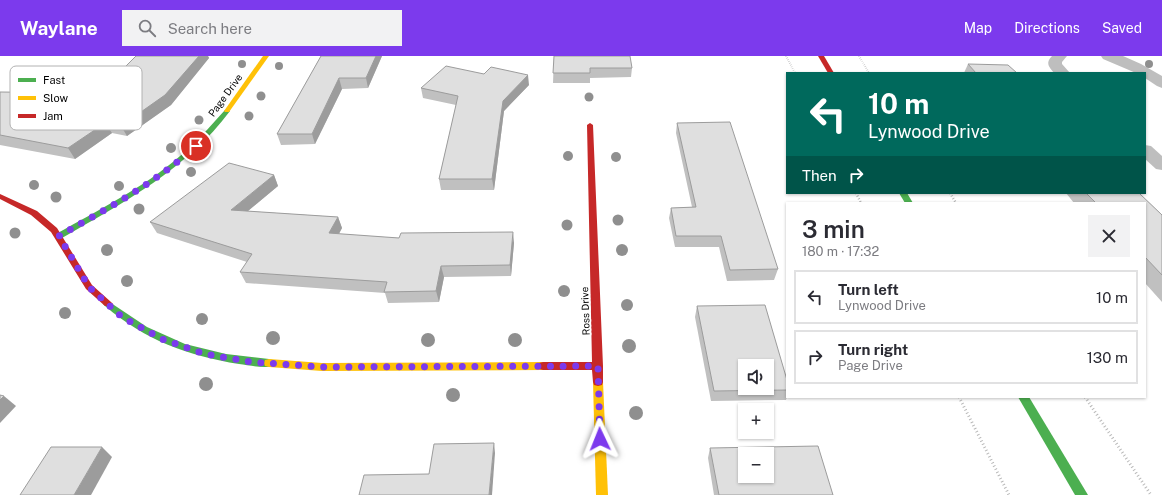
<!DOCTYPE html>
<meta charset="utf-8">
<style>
body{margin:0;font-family:"Public Sans",sans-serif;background:#f2f2f3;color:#2b2b33;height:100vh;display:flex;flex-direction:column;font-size:15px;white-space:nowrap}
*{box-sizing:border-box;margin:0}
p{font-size:13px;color:#7c7c81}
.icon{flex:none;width:22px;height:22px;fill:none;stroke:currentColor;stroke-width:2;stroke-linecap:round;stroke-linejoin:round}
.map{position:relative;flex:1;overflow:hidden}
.sheet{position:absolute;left:786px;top:146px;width:360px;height:196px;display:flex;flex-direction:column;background:#fff;border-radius:0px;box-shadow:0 1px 3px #0004}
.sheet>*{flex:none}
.guide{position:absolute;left:786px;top:16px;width:360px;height:122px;border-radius:0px;box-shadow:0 1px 3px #0004;background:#00695c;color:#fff;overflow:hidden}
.buttons{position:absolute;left:738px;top:303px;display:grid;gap:8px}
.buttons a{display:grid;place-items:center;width:36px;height:36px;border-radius:0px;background:#fff;box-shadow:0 1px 3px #0004;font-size:20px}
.pin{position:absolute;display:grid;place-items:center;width:34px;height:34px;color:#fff;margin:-17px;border:2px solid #fff;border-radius:50%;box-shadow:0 1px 4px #0007}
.me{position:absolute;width:44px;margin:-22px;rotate:358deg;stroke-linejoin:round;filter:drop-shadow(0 0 3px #0008)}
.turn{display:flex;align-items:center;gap:14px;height:84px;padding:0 16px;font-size:18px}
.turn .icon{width:52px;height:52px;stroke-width:2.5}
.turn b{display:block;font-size:28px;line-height:34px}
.then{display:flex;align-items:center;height:38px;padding:0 16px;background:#0003;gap:8px;font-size:15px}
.round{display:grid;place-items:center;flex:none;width:42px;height:42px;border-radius:0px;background:#f2f2f3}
.overview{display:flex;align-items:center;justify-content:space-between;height:68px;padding:0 16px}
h1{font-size:24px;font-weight:600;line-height:30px}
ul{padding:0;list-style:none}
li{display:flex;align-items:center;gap:12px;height:54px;margin:0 8px 6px;padding:0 8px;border:2px solid #e1e1e2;border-radius:0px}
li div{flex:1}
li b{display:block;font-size:15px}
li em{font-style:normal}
header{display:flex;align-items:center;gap:24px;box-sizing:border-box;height:56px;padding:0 20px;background:#7c3aed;color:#fff}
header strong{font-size:19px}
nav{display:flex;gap:22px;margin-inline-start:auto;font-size:14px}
.search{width:280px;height:36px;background:#f2f2f3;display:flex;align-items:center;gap:10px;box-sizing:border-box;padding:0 14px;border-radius:0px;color:#7c7c81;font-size:15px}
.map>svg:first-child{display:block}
</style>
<header>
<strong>Waylane</strong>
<div class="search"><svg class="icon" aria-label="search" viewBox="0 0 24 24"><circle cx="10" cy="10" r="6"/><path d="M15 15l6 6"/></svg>Search here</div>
<nav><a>Map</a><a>Directions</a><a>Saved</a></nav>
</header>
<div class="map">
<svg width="1162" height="439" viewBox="0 0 1162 439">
<rect width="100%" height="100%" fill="#fff"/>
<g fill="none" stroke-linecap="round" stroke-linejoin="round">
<g stroke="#b9b9b9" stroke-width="2" stroke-dasharray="0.5 1.5" stroke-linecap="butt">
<polyline points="786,0 795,17"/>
<polyline points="859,0 869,17"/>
</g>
<g stroke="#b9b9b9" stroke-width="2.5" stroke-dasharray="1 2" stroke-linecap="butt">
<polyline points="856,137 861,147"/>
<polyline points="950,137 956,147"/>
</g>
<g stroke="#b9b9b9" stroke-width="3" stroke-dasharray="1 2.5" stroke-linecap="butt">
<polyline points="959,341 1009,439"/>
<polyline points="1085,341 1151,439"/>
</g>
<g fill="#bebebe" fill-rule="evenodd">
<path d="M1052,0H1067L1062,6V8L1070,17H1054C1049,11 1045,7 1052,0Z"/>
<polygon points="1101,0 1123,0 1141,8 1162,20 1162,32 1157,30 1145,22 1145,17 1136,17 1103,3"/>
<polygon points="1145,89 1151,90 1162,100 1162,114 1156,113 1145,103"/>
</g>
<g fill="#4caf50" fill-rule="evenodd">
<path d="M227,53L230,55C187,113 123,147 62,182H56L55,180L56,178C102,152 151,128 189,92C202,80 213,67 225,54Z"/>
<polygon points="899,137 907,137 913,147 905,147"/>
<path d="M108,245L147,271L185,288L226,298L269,303L273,304L274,307L273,310C263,313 249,309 239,308C188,300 145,284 105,250L103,248L105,246Z"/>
<polygon points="1018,341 1029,341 1088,439 1075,439"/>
</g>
<g fill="#ffc107" fill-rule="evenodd">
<polygon points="263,0 269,0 229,56 225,56 224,55"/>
<polygon points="269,303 322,307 543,306 547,307 548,310 547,313 543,314 322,315 269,311 265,310 264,307 265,304"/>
<polygon points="598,322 602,323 603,326 608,439 596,439 593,326 594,323"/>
</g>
<g fill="#c62828" fill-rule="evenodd">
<polygon points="818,0 824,0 834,17 828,17"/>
<polygon points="590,67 593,69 603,310 603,326 602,329 598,330 594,329 593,326 592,314 543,314 539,313 538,310 539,307 543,306 592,306 587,69"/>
<polygon points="0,138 37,155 57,172 92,229 111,246 113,248 111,250 105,250 86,233 51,176 31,159 0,143"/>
</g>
</g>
<g fill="#8f8f8f">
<circle cx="242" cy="8" r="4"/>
<circle cx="1149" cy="8" r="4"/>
<circle cx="279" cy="10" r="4"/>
<circle cx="261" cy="40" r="4.5"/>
<circle cx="589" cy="41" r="4.5"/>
<circle cx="249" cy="60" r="4.5"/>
<circle cx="199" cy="64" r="4.5"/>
<circle cx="171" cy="92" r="5"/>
<circle cx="568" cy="100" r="5"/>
<circle cx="616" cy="101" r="5"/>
<circle cx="191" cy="116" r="5"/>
<circle cx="34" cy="129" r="5"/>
<circle cx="119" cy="130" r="5"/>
<circle cx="56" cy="141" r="5.5"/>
<circle cx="139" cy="153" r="5.5"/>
<circle cx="618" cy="164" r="5.5"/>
<circle cx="567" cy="169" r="5.5"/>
<circle cx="15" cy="177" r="5.5"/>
<circle cx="107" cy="194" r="6"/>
<circle cx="622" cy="194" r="6"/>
<circle cx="127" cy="225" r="6"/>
<circle cx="564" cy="235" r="6"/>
<circle cx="627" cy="249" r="6"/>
<circle cx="65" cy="257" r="6"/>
<circle cx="202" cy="263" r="6"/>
<circle cx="273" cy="282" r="7"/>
<circle cx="428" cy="284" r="7"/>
<circle cx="515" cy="284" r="7"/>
<circle cx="629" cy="290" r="7"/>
<circle cx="206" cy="328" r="7"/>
<circle cx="453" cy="339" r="7"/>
<circle cx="636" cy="357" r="7"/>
</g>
<g fill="#c0c0c0">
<polygon points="136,0 208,0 209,2 171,49 127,80 112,77 75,103 0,89 0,36 99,37"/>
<polygon points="321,0 382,0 368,32 342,33 315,88 281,89 277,78"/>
<polygon points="554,0 632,12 631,21 590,22 590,27 553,27"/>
<polygon points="968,8 1017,17 964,17"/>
<polygon points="529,29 504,55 494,134 441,134 439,123 456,49 423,42 421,32"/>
<polygon points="677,67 778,213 774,224 727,225 719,191 675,191 669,162 671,152 692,151 676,77"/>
<polygon points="274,119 278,130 248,155 338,161 342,172 339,178 399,182 514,187 511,220 444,221 439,246 388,247 385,237 246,227 240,216 247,206 157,177 150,166"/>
<polygon points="1066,137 1139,137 1162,159 1162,246 1145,227 1145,147 1074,147"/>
<polygon points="697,250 787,324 787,341 786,344 711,345 695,261"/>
<polygon points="710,392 833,439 714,439 708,402"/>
</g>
<g fill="#9c9c9c">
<polygon points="199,0 208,0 209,2 171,49 127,80 121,70"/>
<polygon points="376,0 382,0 368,32 366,22"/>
<polygon points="528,19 529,29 504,55 494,134 492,123 503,45"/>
<polygon points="339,22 342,33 315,88 312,78"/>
<polygon points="105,67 112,77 75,103 68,92"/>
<polygon points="274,119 278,130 236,165 231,154"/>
<polygon points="338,161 342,172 333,188 329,177"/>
<polygon points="513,176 514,187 511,220 510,209"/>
<polygon points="441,210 444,221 439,246 436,235"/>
<polygon points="4,340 16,350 0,367 0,344"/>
<polygon points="494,387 495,397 492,439 489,439"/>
<polygon points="102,391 112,401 91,439 74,439"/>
</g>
<g fill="#dfdfdf" stroke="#9c9c9c" fill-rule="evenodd">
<polygon points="136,0 199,0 165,39 121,70 105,67 68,92 0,79 0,36 99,37"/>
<polygon points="321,0 376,0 366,22 339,22 312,78 277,78"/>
<polygon points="554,0 630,0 632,12 590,12 590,17 553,17"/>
<polygon points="968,8 1008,9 1017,17 976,17"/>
<polygon points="446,10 484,18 491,11 528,19 503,45 492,123 439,123 458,40 421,32"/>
<polygon points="730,66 778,213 730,214 721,180 676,180 671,152 696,151 677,67"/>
<polygon points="229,107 274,119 231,154 338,161 329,177 399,182 401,177 513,176 510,209 441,210 436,235 384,236 387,226 240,216 252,198 150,166"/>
<polygon points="1086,137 1139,137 1162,159 1162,219 1145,201 1145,147 1096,147"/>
<path d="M765,249L787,324V334L714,335L697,250ZM745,310H767V332H745Z"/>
<polygon points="0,339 4,340 0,344"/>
<polygon points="494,387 489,439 359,439 364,419 429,418 434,388"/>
<path d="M818,390L833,439H719L710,392ZM745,398H767V420H745Z"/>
<polygon points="51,391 102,391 74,439 20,439"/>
</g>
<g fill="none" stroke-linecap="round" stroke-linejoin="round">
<path stroke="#7c3aed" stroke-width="7" stroke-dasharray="0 12.6" d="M196,90C156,127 106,153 59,180L89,231L122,261L162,283L205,298L251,306L322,311L598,310L600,383"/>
</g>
<g text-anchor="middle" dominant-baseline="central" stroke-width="3.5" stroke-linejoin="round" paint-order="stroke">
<g font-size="10" fill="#000" stroke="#fff">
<text transform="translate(225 39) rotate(-54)">Page Drive</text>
<text transform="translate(585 255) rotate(-92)">Ross Drive</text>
</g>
</g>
<rect x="10" y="10" width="132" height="64" rx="6" fill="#fff" stroke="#b2b2b2" stroke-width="1"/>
<rect x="18" y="22" width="18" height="4" fill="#4caf50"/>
<rect x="18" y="40" width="18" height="4" fill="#ffc107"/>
<rect x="18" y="58" width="18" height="4" fill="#c62828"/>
<g font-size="11" fill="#000">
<text x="43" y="28">Fast</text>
<text x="43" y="46">Slow</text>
<text x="43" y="64">Jam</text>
</g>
</svg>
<div class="buttons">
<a><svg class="icon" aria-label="sound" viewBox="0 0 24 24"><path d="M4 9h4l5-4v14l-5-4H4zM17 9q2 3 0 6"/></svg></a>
<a>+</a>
<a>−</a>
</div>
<div class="pin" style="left:196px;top:90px;background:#d93025"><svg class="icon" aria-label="arrive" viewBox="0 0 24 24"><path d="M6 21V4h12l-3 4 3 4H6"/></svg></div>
<svg class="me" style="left:600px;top:383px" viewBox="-20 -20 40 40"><path d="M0-17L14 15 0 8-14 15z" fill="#7c3aed" stroke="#fff" stroke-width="4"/></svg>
<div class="guide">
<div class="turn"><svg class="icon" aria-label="left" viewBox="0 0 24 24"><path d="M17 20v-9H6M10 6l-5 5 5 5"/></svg><div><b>10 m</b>Lynwood Drive</div></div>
<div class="then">Then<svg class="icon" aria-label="right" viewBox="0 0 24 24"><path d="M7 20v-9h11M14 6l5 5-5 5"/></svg></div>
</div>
<section class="sheet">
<div class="overview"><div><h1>3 min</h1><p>180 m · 17:32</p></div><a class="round"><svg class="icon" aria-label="close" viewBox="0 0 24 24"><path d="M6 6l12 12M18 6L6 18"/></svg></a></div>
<ul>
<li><svg class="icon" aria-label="left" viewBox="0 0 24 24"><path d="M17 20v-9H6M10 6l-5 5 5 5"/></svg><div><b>Turn left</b><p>Lynwood Drive</p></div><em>10 m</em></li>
<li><svg class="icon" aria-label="right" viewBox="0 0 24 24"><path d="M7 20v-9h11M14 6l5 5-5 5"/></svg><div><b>Turn right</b><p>Page Drive</p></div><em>130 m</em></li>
</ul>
</section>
</div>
